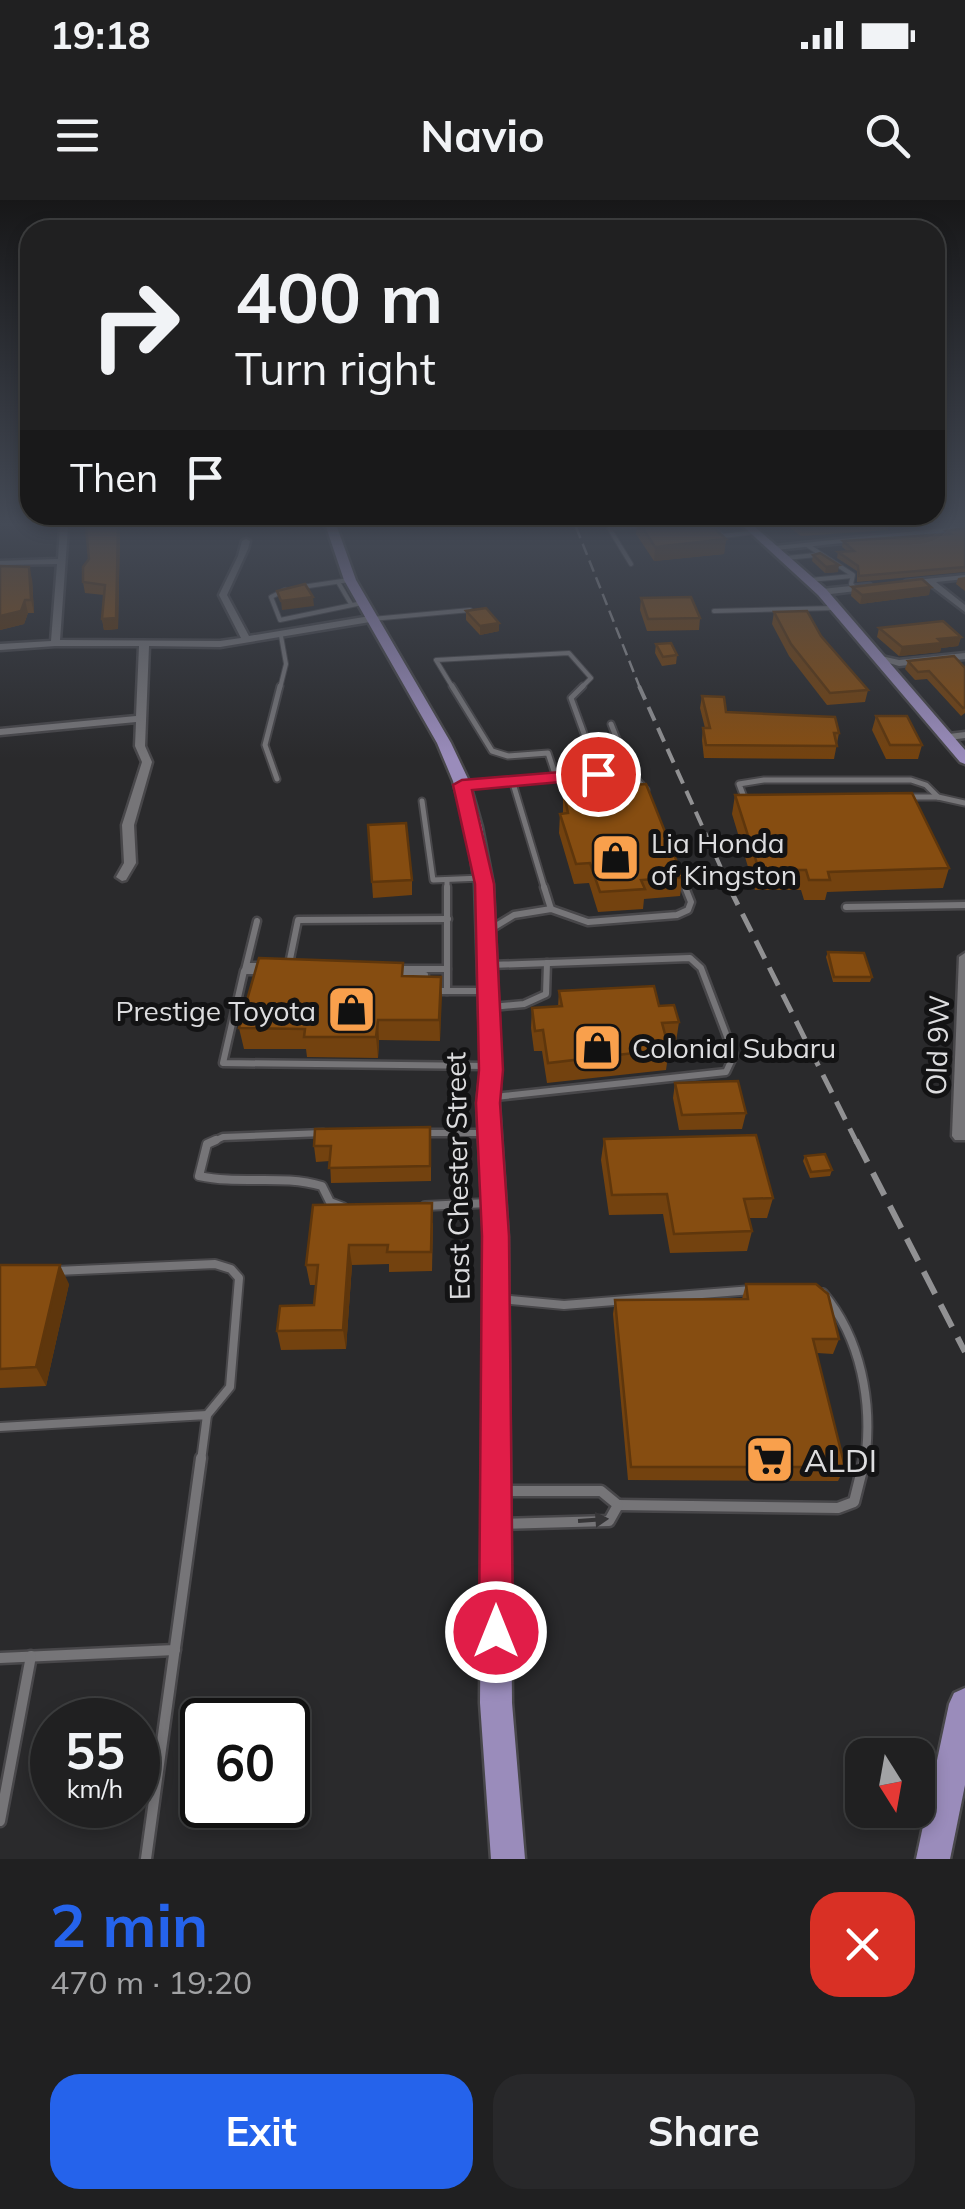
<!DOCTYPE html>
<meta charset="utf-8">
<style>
body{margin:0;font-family:Mulish,sans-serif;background:#28282a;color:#f1f3f6;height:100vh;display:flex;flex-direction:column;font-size:38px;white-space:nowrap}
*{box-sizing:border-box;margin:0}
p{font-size:32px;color:#a2a3a5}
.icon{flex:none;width:55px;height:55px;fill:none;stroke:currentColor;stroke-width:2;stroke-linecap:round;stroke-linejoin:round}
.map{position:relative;height:1659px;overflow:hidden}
.panel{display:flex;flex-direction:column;background:#202021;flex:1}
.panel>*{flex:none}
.banner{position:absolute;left:20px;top:20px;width:925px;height:305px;border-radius:30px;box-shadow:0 5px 15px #0003,0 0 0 2px #3d3e3f;background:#202021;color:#f1f3f6;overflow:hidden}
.needle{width:65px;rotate:169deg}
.buttons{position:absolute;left:845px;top:1538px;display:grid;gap:20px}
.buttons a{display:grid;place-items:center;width:90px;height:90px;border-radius:20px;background:#202021;box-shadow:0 5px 15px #0003,0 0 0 2px #3d3e3f;font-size:50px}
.speed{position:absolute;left:30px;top:1498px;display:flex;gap:20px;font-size:50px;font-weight:700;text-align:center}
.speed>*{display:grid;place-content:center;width:130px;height:130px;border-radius:50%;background:#202021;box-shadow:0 5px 15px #0003,0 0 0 2px #3d3e3f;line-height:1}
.speed small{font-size:25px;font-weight:400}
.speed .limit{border:5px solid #111;border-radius:15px;background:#fff;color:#111}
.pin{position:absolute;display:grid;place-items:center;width:85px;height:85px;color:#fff;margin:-42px;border:5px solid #fff;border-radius:50%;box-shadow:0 2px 10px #0007}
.me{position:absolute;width:110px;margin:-55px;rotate:0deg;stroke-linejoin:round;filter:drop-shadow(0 0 8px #0008)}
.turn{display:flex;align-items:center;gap:35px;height:210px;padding:0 50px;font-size:45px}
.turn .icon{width:130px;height:130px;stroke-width:2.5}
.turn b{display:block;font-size:70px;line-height:85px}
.then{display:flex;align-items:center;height:95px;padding:0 50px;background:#0003;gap:20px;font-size:38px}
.round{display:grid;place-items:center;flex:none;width:105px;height:105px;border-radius:30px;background:#28282a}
.summary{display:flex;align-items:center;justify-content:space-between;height:170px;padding:0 50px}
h1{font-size:60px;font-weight:700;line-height:75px;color:#2563eb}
.cta{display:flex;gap:20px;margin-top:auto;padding:20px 50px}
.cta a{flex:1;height:115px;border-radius:30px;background:#2563eb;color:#fff;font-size:40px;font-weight:700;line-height:115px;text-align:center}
.cta a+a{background:#28282a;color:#f1f3f6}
.status{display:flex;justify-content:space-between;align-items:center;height:70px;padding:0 50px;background:#202021;direction:ltr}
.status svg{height:28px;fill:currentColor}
header{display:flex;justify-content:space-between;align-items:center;height:130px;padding:0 50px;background:#202021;font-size:45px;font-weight:700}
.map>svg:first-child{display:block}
</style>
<div class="status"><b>19:18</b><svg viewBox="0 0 49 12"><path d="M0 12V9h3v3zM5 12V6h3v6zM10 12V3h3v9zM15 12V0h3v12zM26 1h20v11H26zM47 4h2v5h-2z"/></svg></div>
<header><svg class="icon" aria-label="menu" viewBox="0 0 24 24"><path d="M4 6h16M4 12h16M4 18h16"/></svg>Navio<svg class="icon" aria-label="search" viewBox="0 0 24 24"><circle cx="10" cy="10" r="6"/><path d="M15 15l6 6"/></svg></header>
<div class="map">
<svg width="965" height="1659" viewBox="0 0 965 1659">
<rect width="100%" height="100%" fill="#2a2a2c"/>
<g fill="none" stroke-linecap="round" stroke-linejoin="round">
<defs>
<g id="lane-far4">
<polyline points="711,327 723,336 755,332"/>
<polyline points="807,345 853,375 851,384 856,389"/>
<polyline points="786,358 816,355"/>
<polyline points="631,364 609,328 646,327"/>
<polyline points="810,380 852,376"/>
<polyline points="338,382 351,404"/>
<polyline points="302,387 349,380"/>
<polyline points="285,390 271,397 280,420 362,403"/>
<polyline points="714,411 834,408"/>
<polyline points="372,419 470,410"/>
<polyline points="280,488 286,464 281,436"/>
<polyline points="453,488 436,460 569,453 591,478 581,488"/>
</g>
<g id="lane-far3">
<polyline points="452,486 492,551 508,556 548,553 556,577"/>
<polyline points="583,486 571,498 606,594"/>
<polyline points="630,572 646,590"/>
<polyline points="277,579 265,545 280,486"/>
<polyline points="512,580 545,690"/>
<polyline points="463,585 630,572 611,524"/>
<polyline points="907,597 938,597 965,603"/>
<polyline points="745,600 739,584 764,580 911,580 926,585 938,597"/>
<polyline points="422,601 433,680 482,678"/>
<polyline points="680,676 686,690"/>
<polyline points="447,680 447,690"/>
</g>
<g id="lane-far2">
<polyline points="447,687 447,791"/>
<polyline points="544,687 551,709"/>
<polyline points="846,707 965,705"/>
<polyline points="491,729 514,715 551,709 588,722 677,715 688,710 691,702 685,687"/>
<polyline points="289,764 298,720 448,719"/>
<polyline points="491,765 690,758 701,768 734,855 726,872 495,897"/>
<polyline points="247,766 261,766"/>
<polyline points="398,769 447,769"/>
<polyline points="245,770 257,721"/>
<polyline points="264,771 244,771 223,863 486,866"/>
<polyline points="396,774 425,775 424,783"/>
<polyline points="434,791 487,791"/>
<polyline points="492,807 524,804 546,794 547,763"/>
<polyline points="425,933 482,933"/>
<polyline points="210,943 223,937 323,933"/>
</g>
<g id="lane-far1">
<path d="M216,940L207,944L199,976C240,985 282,974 322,986L330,1002L343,1007"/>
<polyline points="425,1006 488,1003"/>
<polyline points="56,1071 215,1064 231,1069 239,1078 230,1187 207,1215"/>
<path d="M823,1093C861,1138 873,1203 865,1261"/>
<polyline points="501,1099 564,1105 752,1090"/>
<polyline points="0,1227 207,1215 201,1261"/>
</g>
<g id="lane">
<polyline points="618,1305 838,1308 854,1302 865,1258"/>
<polyline points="502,1324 609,1321 618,1305 601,1291 506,1291"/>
<polyline points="0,1458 175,1450"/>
<polyline points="0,1621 31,1456"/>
<polyline points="146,1659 201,1258"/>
</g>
<g id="street">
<polygon points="60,327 68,327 60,440 220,441 241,438 219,395 238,356 242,341 246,339 250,341 248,349 227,395 249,436 370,416 374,419 370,422 220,447 149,446 145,546 152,562 134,625 136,663 126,680 122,681 116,677 124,663 122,625 142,562 135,546 136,522 0,535 0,529 136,516 139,446 55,446 0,450 0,444 51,441 57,364 0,365 0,361 58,359"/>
<polygon points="954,327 965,327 965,330 776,350 772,348 776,346"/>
<polygon points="965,375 965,379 936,382 965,405 965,412 927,383 906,385 902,383 906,381"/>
<polygon points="870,384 874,387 873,389 822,395 818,392 822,389"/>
<polygon points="965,453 965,459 899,466 876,459 881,456 899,460"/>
<polygon points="965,532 965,538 949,540 944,537 949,534"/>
<polygon points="965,753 965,940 955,940 952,936 959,757"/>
</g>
<g id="primary">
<polygon points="326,327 337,327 356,380 451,543 469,581 482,627 493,684 501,870 499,903 508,1037 512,1503 525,1659 491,1659 480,1503 484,1037 477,903 481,870 475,684 466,627 453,581 437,543 344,380"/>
<polygon points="744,327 755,327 826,389 965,550 965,564 960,562 818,395"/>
<polygon points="965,1488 965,1585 950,1659 916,1659 949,1504 954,1493"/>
</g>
</defs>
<use href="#lane-far4" stroke="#48474a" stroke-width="6"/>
<use href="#lane-far3" stroke="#48474a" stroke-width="9"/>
<use href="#lane-far2" stroke="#48474a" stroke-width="11"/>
<use href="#lane-far1" stroke="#48474a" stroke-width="12"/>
<use href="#lane" stroke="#48474a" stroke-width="15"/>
<use href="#street" stroke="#48474a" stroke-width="5"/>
<use href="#primary" stroke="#48474a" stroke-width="5"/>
<use href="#lane-far4" stroke="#767578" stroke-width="4"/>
<use href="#lane-far3" stroke="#767578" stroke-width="5"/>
<use href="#lane-far2" stroke="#767578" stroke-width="6"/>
<use href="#lane-far1" stroke="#767578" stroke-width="8"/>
<use href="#lane" stroke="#767578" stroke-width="10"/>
<use href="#street" fill="#767578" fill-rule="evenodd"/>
<use href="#primary" fill="#9a8cbb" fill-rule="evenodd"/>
<polyline stroke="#919193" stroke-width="2.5" stroke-dasharray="12 6" stroke-linecap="butt" points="576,327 640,488"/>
<polyline stroke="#919193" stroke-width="4" stroke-dasharray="15 8" stroke-linecap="butt" points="639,486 731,690"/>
<polyline stroke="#919193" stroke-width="5" stroke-dasharray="20 10" stroke-linecap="butt" points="729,687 857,943"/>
<polyline stroke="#919193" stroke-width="6" stroke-dasharray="25 12" stroke-linecap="butt" points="856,940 965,1152"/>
</g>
<g fill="#73420f">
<polygon points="637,327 713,327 726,339 724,354 654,361 636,334"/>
<polygon points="789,327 888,327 888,330 801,336"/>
<polygon points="965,328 965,372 857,382 857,371 837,358 838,352 847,351 842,347 843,341 945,334 946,331"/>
<polygon points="120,331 118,429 104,430 102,419 104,395 85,393 83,382"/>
<polygon points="813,355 838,372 825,373 812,361"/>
<polygon points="0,366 32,379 34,413 28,413 24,424 0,430"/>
<polygon points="965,377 965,391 956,384 958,378"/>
<polygon points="852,387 929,395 860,404 851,396"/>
<polygon points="641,398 700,418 699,430 647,431 640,410"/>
<polygon points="466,411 499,423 499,431 480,435 466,420"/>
<polygon points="774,412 821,436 868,490 865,502 827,505 789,456 772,424"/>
<polygon points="879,428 961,437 958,446 941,448 940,452 899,456 877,437"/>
<polygon points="656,444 677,455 676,464 662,466 655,453"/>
<polygon points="908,461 965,468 965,513 961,516 927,479 915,480 905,469"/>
<polygon points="702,496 726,512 839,533 834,559 704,558 702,540 703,528 705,528 700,508"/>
<polygon points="876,516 922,545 918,559 886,559 872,530"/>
<polygon points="563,590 683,677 680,696 644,699 643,709 598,712 589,683 574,684 559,633 560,614 563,614"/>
<polygon points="735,595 949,668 943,688 827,692 825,700 804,700 801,690 755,690 732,614"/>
<polygon points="368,625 412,680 412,695 373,698"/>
<polygon points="828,752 872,777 870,782 833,782 826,757"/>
<polygon points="404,776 441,777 440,841 379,840 378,858 307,857 306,849 244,849 239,828"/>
<polygon points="559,791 659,806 679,822 676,842 667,843 669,849 666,870 547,883 542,851 534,851 531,828 532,808 558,807"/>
<polygon points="675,883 746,913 742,929 679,930 673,898"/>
<polygon points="604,939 773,998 767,1018 749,1018 752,1031 747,1051 670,1053 663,1014 609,1015 601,960"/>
<polygon points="431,942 431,981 331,983 330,961 316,962 314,946"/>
<polygon points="805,956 832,970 830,976 810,978 803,961"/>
<polygon points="313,1005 433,1023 432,1071 389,1072 389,1064 352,1065 346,1149 281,1150 277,1131 314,1105 316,1085 310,1085 306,1065"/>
<polygon points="0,1065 69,1084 46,1186 0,1188"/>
<polygon points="746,1084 839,1139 833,1154 817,1153 845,1267 838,1281 628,1280 613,1114 615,1100 742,1099"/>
</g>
<g fill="#5e360c">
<polygon points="118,327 120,331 118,429 104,430 102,419"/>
<polygon points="726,339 724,354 654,361 655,347"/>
<polygon points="839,365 838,372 825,373 826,367"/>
<polygon points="29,367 32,379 34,413 31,400"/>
<polygon points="931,387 929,395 860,404 862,395"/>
<polygon points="313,397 314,406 282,410 281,401"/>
<polygon points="25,400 28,413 24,424 0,430 0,416"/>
<polygon points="499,423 499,431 480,435 480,426"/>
<polygon points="961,437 958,446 941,448 940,452 899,456 902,447 938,439"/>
<polygon points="441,777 442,797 440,841 439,820"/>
<polygon points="378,820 379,840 378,858 376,837"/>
<polygon points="349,1045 352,1065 346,1149 343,1130"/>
<polygon points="60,1065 69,1084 46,1186 36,1167"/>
</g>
<g fill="#864d11" stroke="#5e360c" stroke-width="2.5">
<polygon points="86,327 118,327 116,418 102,419 105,385 83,382 83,367 89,359"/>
<polygon points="642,327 713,327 726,339 655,347"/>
<polygon points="797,327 858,327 802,330"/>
<polygon points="965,328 965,367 859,376 858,366 838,352 854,351 843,341 951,334 946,331"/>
<polygon points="820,353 839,365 826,367 813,355"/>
<polygon points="0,366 29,367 31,400 25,400 21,411 0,416"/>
<polygon points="922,379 931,387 862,395 852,387"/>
<polygon points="305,384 313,397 281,401 277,391"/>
<polygon points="691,397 700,418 648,419 641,398"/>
<polygon points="486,408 499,423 480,426 466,411"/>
<polygon points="807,411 821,436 868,490 830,493 791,444 774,412"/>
<polygon points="943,421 961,437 938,439 942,443 902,447 879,428"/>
<polygon points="671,443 677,455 663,457 656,444"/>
<polygon points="954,456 965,468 965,507 963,508 929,471 918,472 908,461"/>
<polygon points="702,496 724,497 726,512 835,517 839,533 834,533 837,546 706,545 703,528 710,528"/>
<polygon points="876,516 907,516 922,545 890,545"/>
<polygon points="646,584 683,677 641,680 645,689 600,692 590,663 576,664 560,614 568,613 563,590"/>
<polygon points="912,593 949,668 828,672 830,680 809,680 806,670 759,670 735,595"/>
<polygon points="406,623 412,680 372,682 368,625"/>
<polygon points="828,752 864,753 872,777 834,777"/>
<polygon points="259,758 403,763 402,776 441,777 439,820 378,820 376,837 304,837 305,829 239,828"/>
<polygon points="654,786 659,806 674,805 679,822 662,823 669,849 548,863 543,830 535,831 532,808 562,806 559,791"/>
<polygon points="738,881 746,913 682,915 675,883"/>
<polygon points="430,927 430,966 329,968 331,946 314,946 315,929"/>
<polygon points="756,935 773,998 744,999 752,1031 674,1034 667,994 612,995 604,939"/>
<polygon points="825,954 832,970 811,972 805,956"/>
<polygon points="432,1003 431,1052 387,1052 388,1045 349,1045 343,1130 277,1131 280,1106 314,1105 318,1065 306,1065 313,1005"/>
<polygon points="0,1065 60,1065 36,1167 0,1169"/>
<polygon points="746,1084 816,1084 828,1094 839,1139 813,1139 845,1267 631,1267 615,1100 748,1099"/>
</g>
<defs><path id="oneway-solid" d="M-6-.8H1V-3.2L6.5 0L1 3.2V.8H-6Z" transform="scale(2.5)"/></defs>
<use fill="#363537" href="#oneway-solid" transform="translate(593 1320) rotate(-4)"/>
<linearGradient id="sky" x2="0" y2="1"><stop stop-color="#171718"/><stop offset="0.58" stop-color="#444a56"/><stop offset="1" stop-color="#444a56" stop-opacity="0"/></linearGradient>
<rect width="965" height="559" fill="url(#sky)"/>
<polygon fill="#e11d48" stroke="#92132f" stroke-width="2.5" points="598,569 604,571 604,578 472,590 494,684 503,870 500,903 509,1036 513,1432 508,1444 496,1449 484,1444 479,1432 482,1036 476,903 479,870 475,684 453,585 462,580"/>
<defs>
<symbol id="shop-square" viewBox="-11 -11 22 22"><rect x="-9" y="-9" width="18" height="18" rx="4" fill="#f9a04c" stroke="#131314"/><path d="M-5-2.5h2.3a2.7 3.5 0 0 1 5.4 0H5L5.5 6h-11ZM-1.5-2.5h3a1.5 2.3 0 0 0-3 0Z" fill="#111"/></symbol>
<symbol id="supermarket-square" viewBox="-11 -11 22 22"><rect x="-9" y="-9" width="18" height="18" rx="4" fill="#f9a04c" stroke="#131314"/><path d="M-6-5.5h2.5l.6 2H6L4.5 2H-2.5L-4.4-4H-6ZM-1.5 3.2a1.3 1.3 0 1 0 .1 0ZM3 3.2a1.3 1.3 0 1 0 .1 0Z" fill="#111"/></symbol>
</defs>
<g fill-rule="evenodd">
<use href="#shop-square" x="588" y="630" width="55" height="55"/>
<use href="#shop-square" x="324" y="782" width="55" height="55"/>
<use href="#shop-square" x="570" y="820" width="55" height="55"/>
<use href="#supermarket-square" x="742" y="1232" width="55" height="55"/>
</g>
<g text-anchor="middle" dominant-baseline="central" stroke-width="10" stroke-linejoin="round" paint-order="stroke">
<g font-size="28" fill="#dddddf" stroke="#131314" text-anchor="start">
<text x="651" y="642">Lia Honda<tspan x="651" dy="32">of Kingston</tspan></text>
<text x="316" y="810" text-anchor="end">Prestige Toyota</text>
<text x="632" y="847">Colonial Subaru</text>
</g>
<g font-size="28" fill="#dddddf" stroke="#131314">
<text transform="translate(937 845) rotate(-88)">Old 9W</text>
<text transform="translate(457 976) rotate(-91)">East Chester Street</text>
</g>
<g font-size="32" fill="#dddddf" stroke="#131314" text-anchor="start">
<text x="804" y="1260">ALDI</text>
</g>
</g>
</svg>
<div class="buttons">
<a><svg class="needle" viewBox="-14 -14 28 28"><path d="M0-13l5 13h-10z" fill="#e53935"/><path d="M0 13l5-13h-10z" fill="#a2a3a5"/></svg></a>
</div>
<div class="speed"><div>55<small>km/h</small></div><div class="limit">60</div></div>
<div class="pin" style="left:598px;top:574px;background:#d93025"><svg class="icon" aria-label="arrive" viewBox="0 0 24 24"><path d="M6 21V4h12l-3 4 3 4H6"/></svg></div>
<svg class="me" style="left:496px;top:1432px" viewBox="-20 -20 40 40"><circle r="17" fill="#e11d48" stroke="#fff" stroke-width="3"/><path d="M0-11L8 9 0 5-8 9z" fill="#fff"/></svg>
<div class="banner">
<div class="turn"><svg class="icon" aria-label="right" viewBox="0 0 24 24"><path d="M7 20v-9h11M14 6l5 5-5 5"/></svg><div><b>400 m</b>Turn right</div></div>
<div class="then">Then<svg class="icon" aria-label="arrive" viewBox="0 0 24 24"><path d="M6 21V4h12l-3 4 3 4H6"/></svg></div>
</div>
</div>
<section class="panel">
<div class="summary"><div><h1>2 min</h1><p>470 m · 19:20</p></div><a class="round" style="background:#d93025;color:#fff"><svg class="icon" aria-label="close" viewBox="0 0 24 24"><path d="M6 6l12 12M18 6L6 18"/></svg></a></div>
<div class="cta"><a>Exit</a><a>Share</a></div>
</section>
